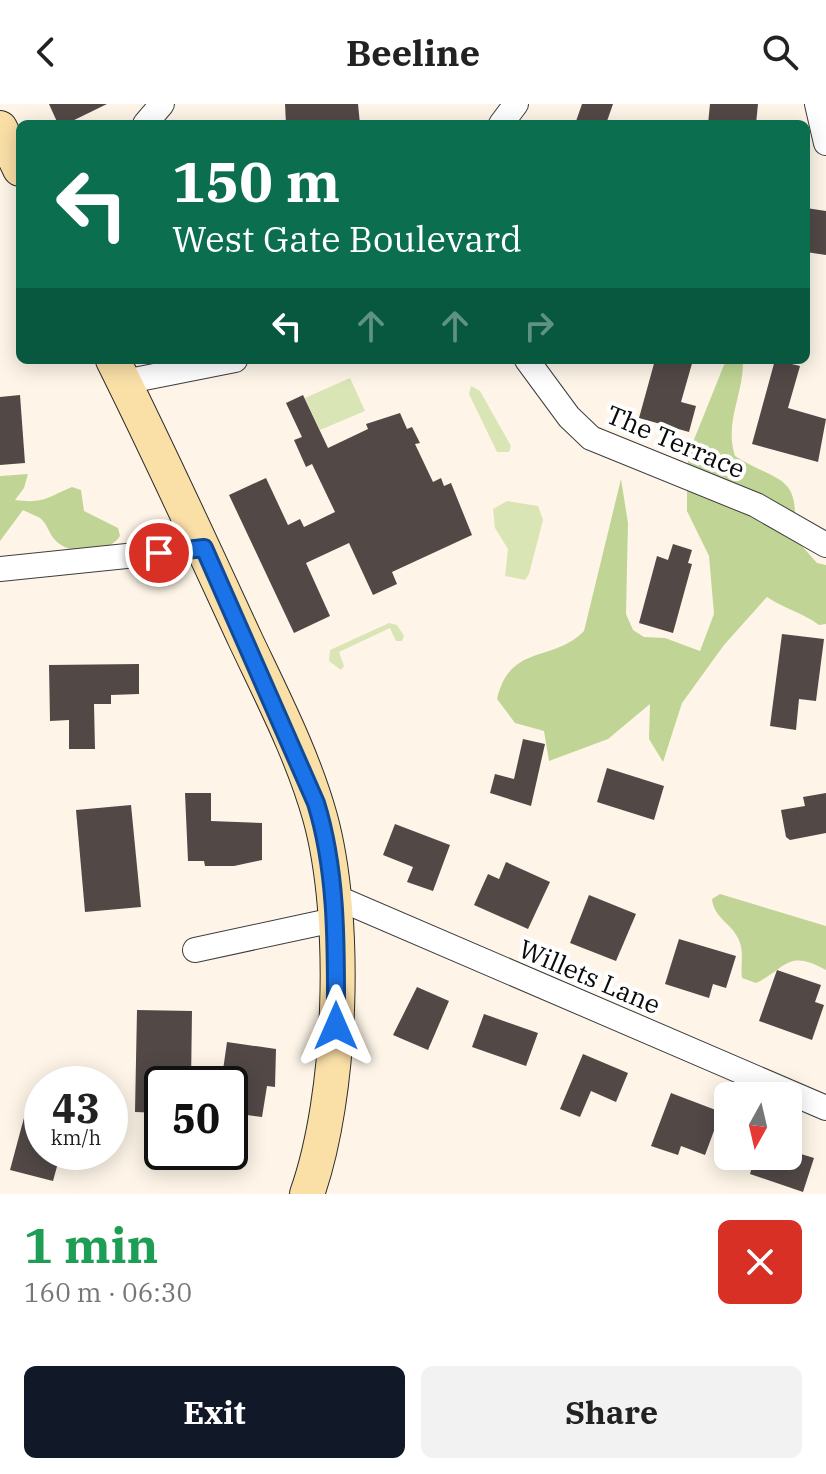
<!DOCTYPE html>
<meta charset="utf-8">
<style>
body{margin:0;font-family:"IBM Plex Serif",serif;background:#f2f2f2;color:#222;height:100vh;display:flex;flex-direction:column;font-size:30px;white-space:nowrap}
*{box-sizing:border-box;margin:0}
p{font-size:26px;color:#767676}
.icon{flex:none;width:44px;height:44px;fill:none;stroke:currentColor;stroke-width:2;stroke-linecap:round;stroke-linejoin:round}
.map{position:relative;height:1090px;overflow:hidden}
.panel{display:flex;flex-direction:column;background:#fff;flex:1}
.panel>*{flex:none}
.top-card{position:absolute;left:16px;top:16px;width:794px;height:244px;border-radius:12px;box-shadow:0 4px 20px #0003;background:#0b6e4f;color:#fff;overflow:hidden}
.needle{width:52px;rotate:188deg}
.buttons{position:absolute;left:714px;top:978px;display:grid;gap:16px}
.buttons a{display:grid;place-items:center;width:88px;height:88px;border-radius:12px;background:#fff;box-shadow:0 4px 20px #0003;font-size:40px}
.speed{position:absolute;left:24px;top:962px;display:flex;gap:16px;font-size:40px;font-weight:700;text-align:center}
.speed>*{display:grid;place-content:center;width:104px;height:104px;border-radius:50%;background:#fff;box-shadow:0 4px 20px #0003;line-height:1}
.speed small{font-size:20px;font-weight:400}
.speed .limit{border:4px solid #111;border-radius:12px;background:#fff;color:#111}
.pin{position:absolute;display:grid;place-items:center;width:68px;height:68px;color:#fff;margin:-34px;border:4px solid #fff;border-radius:50%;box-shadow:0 2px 8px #0007}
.me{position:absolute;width:88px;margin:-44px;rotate:0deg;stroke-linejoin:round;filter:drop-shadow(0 0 6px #0008)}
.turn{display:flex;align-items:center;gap:28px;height:168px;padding:0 24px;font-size:36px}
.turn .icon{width:104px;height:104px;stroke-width:2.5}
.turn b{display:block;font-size:56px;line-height:68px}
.lanes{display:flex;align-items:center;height:76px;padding:0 24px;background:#0003;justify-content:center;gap:40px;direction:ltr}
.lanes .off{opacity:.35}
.round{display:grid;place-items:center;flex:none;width:84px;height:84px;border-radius:12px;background:#f2f2f2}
.head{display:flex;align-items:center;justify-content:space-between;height:136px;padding:0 24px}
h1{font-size:48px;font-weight:700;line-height:60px;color:#1e9e55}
.button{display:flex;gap:16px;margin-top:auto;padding:16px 24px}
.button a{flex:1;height:92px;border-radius:12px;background:#111827;color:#fff;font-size:32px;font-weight:700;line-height:92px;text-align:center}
.button a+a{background:#f2f2f2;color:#222}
header{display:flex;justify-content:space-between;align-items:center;height:104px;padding:0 24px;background:#fff;font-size:36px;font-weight:700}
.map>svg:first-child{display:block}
</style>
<header><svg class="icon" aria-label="back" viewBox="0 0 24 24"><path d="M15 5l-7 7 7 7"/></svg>Beeline<svg class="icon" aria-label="search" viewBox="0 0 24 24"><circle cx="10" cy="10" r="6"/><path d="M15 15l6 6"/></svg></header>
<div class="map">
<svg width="826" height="1090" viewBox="0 0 826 1090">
<rect width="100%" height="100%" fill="#fef5e8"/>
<g fill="#d9e5b5">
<polygon points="350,274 365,307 320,326 305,294"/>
<polygon points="471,282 480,287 511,342 509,348 497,348 469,290"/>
<polygon points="507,397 538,402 543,416 529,470 525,476 505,472 508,445 495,424 493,405"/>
<polygon points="389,519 397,521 404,532 402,537 396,537 390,524 339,548 344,562 341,566 329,557 330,546"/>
</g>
<g fill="#c0d595">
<path d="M726,256H743C744,290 724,318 735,352C782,381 800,369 794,433L817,459L826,461V520L819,521C803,509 785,505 767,493L724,541L682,599L663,658L649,635L650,600L608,635L549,657L544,627L515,619L497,595C510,539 553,559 584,527L621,375L628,419L626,510L633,526L644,533L665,534L700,547L714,510L709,452L687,407V363L691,343Z"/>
<path d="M28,370L24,384L15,396C44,400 48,393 72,383L81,386L84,407L118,424L120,432C109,450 69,452 55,436C49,430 47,419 40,414C35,411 28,409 23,406L0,437V372Z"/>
<path d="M720,790L826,822V866C787,844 786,865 756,879L742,874C740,860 745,848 738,834C730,818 714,814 712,795Z"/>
</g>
<g fill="#524947">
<polygon points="49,0 107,0 66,20 58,20"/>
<polygon points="285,0 358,0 360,20 286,20"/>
<polygon points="582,0 613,0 606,20 575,20"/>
<polygon points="710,0 758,0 756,20 708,20"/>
<polygon points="806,104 826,107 826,151 806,148"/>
<polygon points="655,256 693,256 681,298 696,302 689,328 639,314"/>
<polygon points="775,256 800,262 788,304 826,315 818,358 752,340"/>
<polygon points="20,291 25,359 0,361 0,293"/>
<polygon points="303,291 328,344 368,325 366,320 400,309 407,325 412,323 420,339 415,340 433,378 441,374 444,382 451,379 472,431 392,468 397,480 373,491 349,439 306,459 330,512 294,529 229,391 266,374 288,421 300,415 304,423 335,408 312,360 306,363 294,336 302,333 286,299"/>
<polygon points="673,440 692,446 688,459 692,460 673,529 639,519 657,452 668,456"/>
<polygon points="782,530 824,535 816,597 799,595 796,626 770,622"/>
<polygon points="139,560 139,590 111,591 111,600 94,600 95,645 69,645 69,616 50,617 49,561"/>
<polygon points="523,635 545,640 531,702 490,689 495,670 514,675"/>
<polygon points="607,664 664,682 654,716 597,698"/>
<polygon points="185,689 211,689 211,717 262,719 262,756 234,762 205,762 204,757 188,757"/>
<polygon points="826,689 826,729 790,736 786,733 781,706 805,702 803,693"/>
<polygon points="131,701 141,803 85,808 76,706"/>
<polygon points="395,720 450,741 433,787 407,778 413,763 383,751"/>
<polygon points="506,758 550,778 528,825 474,801 488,770 499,775"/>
<polygon points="589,791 636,810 616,857 570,839"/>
<polygon points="679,835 736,852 726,884 713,880 709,894 665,880"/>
<polygon points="777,866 821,881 815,898 824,901 812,936 759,917"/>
<polygon points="417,883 449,897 428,946 393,931"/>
<polygon points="137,906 192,907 191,980 162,980 162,1009 135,1008"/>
<polygon points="484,910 538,929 526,962 472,943"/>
<polygon points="227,938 276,945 275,983 267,982 262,1013 240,1010 240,1007 230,1004 230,980 221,980"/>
<polygon points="583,950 628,969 616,998 591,987 580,1013 560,1005"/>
<polygon points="671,989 721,1008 705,1051 681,1042 678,1051 651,1042"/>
<polygon points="25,1010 42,1014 42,1048 61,1048 53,1077 10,1066"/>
<polygon points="788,1046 814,1054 803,1088 750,1070 755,1052 788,1052"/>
</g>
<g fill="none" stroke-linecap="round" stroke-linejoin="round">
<defs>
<g id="minor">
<polyline points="817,0 826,39"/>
<polyline points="145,20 162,0"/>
<polyline points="501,20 516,0"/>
<polyline points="527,256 569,313 591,334 756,401 826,441"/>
<polyline points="124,278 235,256"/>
<polyline points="0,465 204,444"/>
<polyline points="333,792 826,1004"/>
<polyline points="195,846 334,816"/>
</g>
<g id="secondary">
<polyline points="0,24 20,65"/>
<path d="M113,256C159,348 202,442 245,535C272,592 303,652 320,713C348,814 342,991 307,1090"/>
</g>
</defs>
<use href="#minor" stroke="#3d3d3d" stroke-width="26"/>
<use href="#secondary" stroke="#2c2c2c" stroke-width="36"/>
<use href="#minor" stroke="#fff" stroke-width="24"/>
<use href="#secondary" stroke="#fadfa7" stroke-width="34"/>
</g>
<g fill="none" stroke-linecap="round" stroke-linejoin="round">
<defs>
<path id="route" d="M159,449L204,444L316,699C338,770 336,848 336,922"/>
</defs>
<use href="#route" stroke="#114b97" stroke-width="20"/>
<use href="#route" stroke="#1a73e8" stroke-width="14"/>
</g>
<g text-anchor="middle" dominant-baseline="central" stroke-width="8" stroke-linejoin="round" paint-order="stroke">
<g font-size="26" fill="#0a0a0a" stroke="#fff">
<text transform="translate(676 337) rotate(23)">The Terrace</text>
<text transform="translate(590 872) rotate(23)">Willets Lane</text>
</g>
</g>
</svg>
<div class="buttons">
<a><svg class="needle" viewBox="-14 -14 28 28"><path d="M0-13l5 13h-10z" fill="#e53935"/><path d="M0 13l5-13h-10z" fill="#767676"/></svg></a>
</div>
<div class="speed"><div>43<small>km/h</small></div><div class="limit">50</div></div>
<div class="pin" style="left:159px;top:449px;background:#d93025"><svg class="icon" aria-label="arrive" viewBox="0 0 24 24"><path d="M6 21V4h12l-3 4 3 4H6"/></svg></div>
<svg class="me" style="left:336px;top:922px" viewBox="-20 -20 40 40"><path d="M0-17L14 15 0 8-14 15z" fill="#1a73e8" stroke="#fff" stroke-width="4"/></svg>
<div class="top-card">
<div class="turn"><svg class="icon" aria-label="left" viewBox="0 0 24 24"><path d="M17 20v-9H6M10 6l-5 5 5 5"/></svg><div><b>150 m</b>West Gate Boulevard</div></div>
<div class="lanes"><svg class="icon" aria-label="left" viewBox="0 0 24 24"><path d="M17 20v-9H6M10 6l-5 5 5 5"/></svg><svg class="icon off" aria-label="ahead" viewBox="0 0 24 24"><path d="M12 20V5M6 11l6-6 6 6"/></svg><svg class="icon off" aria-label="ahead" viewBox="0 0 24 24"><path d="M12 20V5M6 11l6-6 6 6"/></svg><svg class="icon off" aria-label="right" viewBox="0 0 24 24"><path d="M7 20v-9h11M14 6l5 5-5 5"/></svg></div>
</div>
</div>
<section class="panel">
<div class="head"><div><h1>1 min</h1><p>160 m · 06:30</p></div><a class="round" style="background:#d93025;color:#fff"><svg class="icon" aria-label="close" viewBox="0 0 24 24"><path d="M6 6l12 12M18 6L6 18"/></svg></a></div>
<div class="button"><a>Exit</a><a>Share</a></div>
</section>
